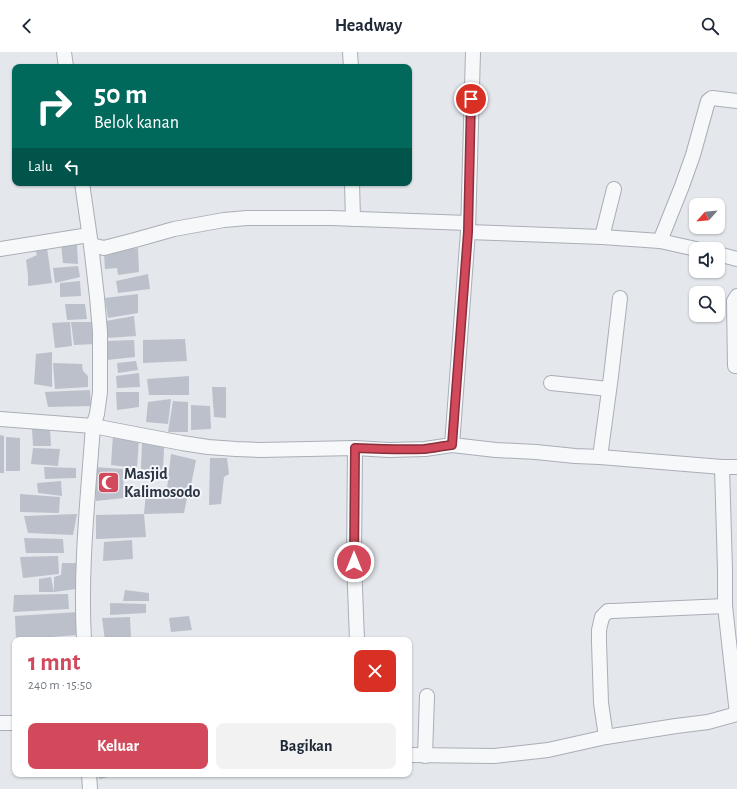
<!DOCTYPE html>
<html lang="id">
<meta charset="utf-8">
<style>
body{margin:0;font-family:"Alegreya Sans",sans-serif;background:#f2f2f3;color:#1f2937;height:100vh;display:flex;flex-direction:column;font-size:15px;white-space:nowrap}
*{box-sizing:border-box;margin:0}
p{font-size:13px;color:#747a83}
.icon{flex:none;width:22px;height:22px;fill:none;stroke:currentColor;stroke-width:2;stroke-linecap:round;stroke-linejoin:round}
.map{position:relative;flex:1;overflow:hidden}
.details{position:absolute;left:12px;top:585px;width:400px;height:140px;display:flex;flex-direction:column;background:#fff;border-radius:8px;box-shadow:0 1px 3px #0004}
.details>*{flex:none}
.banner{position:absolute;left:12px;top:12px;width:400px;height:122px;border-radius:8px;box-shadow:0 1px 3px #0004;background:#00695c;color:#fff;overflow:hidden}
.needle{width:26px;rotate:243deg}
.buttons{position:absolute;left:689px;top:146px;display:grid;gap:8px}
.buttons a{display:grid;place-items:center;width:36px;height:36px;border-radius:8px;background:#fff;box-shadow:0 1px 3px #0004;font-size:20px}
.pin{position:absolute;display:grid;place-items:center;width:34px;height:34px;color:#fff;margin:-17px;border:2px solid #fff;border-radius:50%;box-shadow:0 1px 4px #0007}
.me{position:absolute;width:44px;margin:-22px;rotate:0deg;stroke-linejoin:round;filter:drop-shadow(0 0 3px #0008)}
.turn{display:flex;align-items:center;gap:14px;height:84px;padding:0 16px;font-size:18px}
.turn .icon{width:52px;height:52px;stroke-width:2.5}
.turn b{display:block;font-size:28px;line-height:34px}
.then{display:flex;align-items:center;height:38px;padding:0 16px;background:#0003;gap:8px;font-size:15px}
.round{display:grid;place-items:center;flex:none;width:42px;height:42px;border-radius:8px;background:#f2f2f3}
.headline{display:flex;align-items:center;justify-content:space-between;height:68px;padding:0 16px}
h1{font-size:24px;font-weight:700;line-height:30px;color:#d1495b}
.cta{display:flex;gap:8px;margin-top:auto;padding:8px 16px}
.cta a{flex:1;height:46px;border-radius:8px;background:#d1495b;color:#fff;font-size:16px;font-weight:700;line-height:46px;text-align:center}
.cta a+a{background:#f2f2f3;color:#1f2937}
header{display:flex;justify-content:space-between;align-items:center;height:52px;padding:0 16px;background:#fff;font-size:18px;font-weight:700}
.map>svg:first-child{display:block}
</style>
<header><svg class="icon" aria-label="back" viewBox="0 0 24 24"><path d="M15 5l-7 7 7 7"/></svg>Headway<svg class="icon" aria-label="search" viewBox="0 0 24 24"><circle cx="10" cy="10" r="6"/><path d="M15 15l6 6"/></svg></header>
<div class="map">
<svg width="737" height="737" viewBox="0 0 737 737">
<rect width="100%" height="100%" fill="#e4e7ec"/>
<g fill="#bbc0ca">
<polygon points="61,192 77,193 78,212 63,211"/>
<polygon points="47,196 52,231 28,234 28,223 26,208 37,203 35,197"/>
<polygon points="138,196 139,220 118,223 117,216 105,217 104,201"/>
<polygon points="78,214 80,225 55,231 53,216"/>
<polygon points="148,222 150,237 118,241 116,229"/>
<polygon points="80,229 81,244 60,245 60,231"/>
<polygon points="138,242 138,261 108,266 105,246"/>
<polygon points="65,252 85,252 87,267 67,268"/>
<polygon points="134,264 136,284 107,286 106,269"/>
<polygon points="70,270 72,294 55,296 52,271"/>
<polygon points="71,270 94,270 95,292 74,293"/>
<polygon points="185,287 187,309 143,311 143,288"/>
<polygon points="134,288 135,305 107,308 105,289"/>
<polygon points="52,300 52,335 34,332 36,302"/>
<polygon points="136,309 138,318 118,321 117,311"/>
<polygon points="53,311 82,312 83,319 88,324 88,335 55,337"/>
<polygon points="139,321 140,335 117,336 116,324"/>
<polygon points="189,324 189,343 149,343 147,327"/>
<polygon points="212,335 226,335 226,366 214,365"/>
<polygon points="90,338 91,354 48,355 45,340"/>
<polygon points="116,340 139,340 139,355 117,358"/>
<polygon points="171,347 168,372 146,370 148,350"/>
<polygon points="173,349 188,350 188,380 168,380"/>
<polygon points="191,353 210,354 211,377 191,378"/>
<polygon points="32,376 50,377 51,394 33,394"/>
<polygon points="0,383 4,384 4,421 0,421"/>
<polygon points="113,383 139,387 137,416 111,413"/>
<polygon points="6,385 20,386 20,419 6,419"/>
<polygon points="142,391 164,395 163,420 141,417"/>
<polygon points="33,396 60,397 58,414 31,412"/>
<polygon points="171,402 196,408 189,443 167,437"/>
<polygon points="210,406 227,406 229,422 224,425 221,452 209,453"/>
<polygon points="44,415 76,416 76,426 45,427"/>
<polygon points="94,415 123,417 124,446 96,449"/>
<polygon points="61,429 62,444 38,441 37,431"/>
<polygon points="146,440 187,446 184,461 144,462"/>
<polygon points="20,442 60,445 59,461 20,460"/>
<polygon points="77,462 73,483 28,481 24,464"/>
<polygon points="144,462 146,485 96,487 96,463"/>
<polygon points="24,486 63,487 64,501 26,501"/>
<polygon points="132,488 133,507 103,509 104,490"/>
<polygon points="58,504 59,522 23,526 20,505"/>
<polygon points="62,511 77,511 76,537 54,540 54,525 61,523"/>
<polygon points="51,525 54,540 39,540 39,527"/>
<polygon points="125,538 149,541 149,549 123,549"/>
<polygon points="68,542 69,557 13,560 14,543"/>
<polygon points="110,551 146,552 146,561 110,563"/>
<polygon points="78,560 76,583 16,588 15,564"/>
<polygon points="189,564 192,578 171,580 169,566"/>
<polygon points="130,565 131,585 105,588 102,566"/>
<polygon points="99,722 118,722 118,723 99,727"/>
</g>
<g fill="none" stroke-linecap="round" stroke-linejoin="round">
<defs>
<g id="minor">
<polyline points="64,0 66,15"/>
<polyline points="350,0 351,15"/>
<path d="M82,131L91,193L97,245L100,280V340L97,362L93,374C88,445 80,517 84,588"/>
<polyline points="352,131 353,167"/>
<polyline points="468,180 602,185 660,189 696,197"/>
<polyline points="602,185 614,137"/>
<polyline points="660,189 682,134 693,103 708,49 712,46 737,49"/>
<polyline points="91,193 104,196 135,188 174,177 224,168 247,166 331,166 468,171"/>
<polyline points="0,197 89,183"/>
<polyline points="718,202 737,207"/>
<polyline points="735,314 734,249 737,244"/>
<polyline points="551,331 609,337"/>
<polyline points="0,367 93,374 182,391 208,395 236,397 260,398 355,396 389,398 425,397 452,393 496,398 536,400 575,404 600,405 722,415 737,415"/>
<polyline points="452,393 468,180 473,0"/>
<polyline points="355,396 354,510 357,588"/>
<polyline points="600,405 611,324 620,246"/>
<polyline points="722,415 725,518 725,554 737,662"/>
<polyline points="0,671 15,671"/>
<polyline points="606,685 601,651 599,590 599,578 602,565 608,559 613,559 725,554"/>
<polyline points="409,703 494,704 548,698 606,685 676,674 708,670 737,662"/>
<polyline points="425,704 427,644"/>
<polyline points="89,722 90,737"/>
</g>
</defs>
<use href="#minor" stroke="#a9aeb7" stroke-width="16"/>
<use href="#minor" stroke="#f7f8fa" stroke-width="14"/>
</g>
<g fill="none" stroke-linecap="round" stroke-linejoin="round">
<defs>
<path id="route" d="M354,510L355,396C378,397 401,398 424,397C433,396 443,394 452,393L468,180L471,47"/>
</defs>
<use href="#route" stroke="#882f3b" stroke-width="10"/>
<use href="#route" stroke="#d1495b" stroke-width="7"/>
</g>
<defs>
<symbol id="mosque-square" viewBox="-11 -11 22 22"><rect x="-9" y="-9" width="18" height="18" rx="4" fill="#d1495b" stroke="#f4f6f9"/><path d="M3.5-4.9A6 6 0 1 0 3.5 4.9A5 5 0 1 1 3.5-4.9Z" fill="#fff"/></symbol>
</defs>
<g fill-rule="evenodd">
<use href="#mosque-square" x="96" y="418" width="25" height="25"/>
</g>
<g text-anchor="middle" dominant-baseline="central" stroke-width="4" stroke-linejoin="round" paint-order="stroke">
<g font-size="16" font-weight="bold" fill="#2b3445" stroke="#f4f6f9" text-anchor="start">
<text x="124" y="422">Masjid<tspan x="124" dy="18">Kalimosodo</tspan></text>
</g>
</g>
</svg>
<div class="buttons">
<a><svg class="needle" viewBox="-14 -14 28 28"><path d="M0-13l5 13h-10z" fill="#e53935"/><path d="M0 13l5-13h-10z" fill="#747a83"/></svg></a>
<a><svg class="icon" aria-label="sound" viewBox="0 0 24 24"><path d="M4 9h4l5-4v14l-5-4H4zM17 9q2 3 0 6"/></svg></a>
<a><svg class="icon" aria-label="search" viewBox="0 0 24 24"><circle cx="10" cy="10" r="6"/><path d="M15 15l6 6"/></svg></a>
</div>
<div class="pin" style="left:471px;top:47px;background:#d93025"><svg class="icon" aria-label="arrive" viewBox="0 0 24 24"><path d="M6 21V4h12l-3 4 3 4H6"/></svg></div>
<svg class="me" style="left:354px;top:510px" viewBox="-20 -20 40 40"><circle r="17" fill="#d1495b" stroke="#fff" stroke-width="3"/><path d="M0-11L8 9 0 5-8 9z" fill="#fff"/></svg>
<div class="banner">
<div class="turn"><svg class="icon" aria-label="right" viewBox="0 0 24 24"><path d="M7 20v-9h11M14 6l5 5-5 5"/></svg><div><b>50 m</b>Belok kanan</div></div>
<div class="then">Lalu<svg class="icon" aria-label="left" viewBox="0 0 24 24"><path d="M17 20v-9H6M10 6l-5 5 5 5"/></svg></div>
</div>
<section class="details">
<div class="headline"><div><h1>1 mnt</h1><p>240 m · 15:50</p></div><a class="round" style="background:#d93025;color:#fff"><svg class="icon" aria-label="close" viewBox="0 0 24 24"><path d="M6 6l12 12M18 6L6 18"/></svg></a></div>
<div class="cta"><a>Keluar</a><a>Bagikan</a></div>
</section>
</div>
